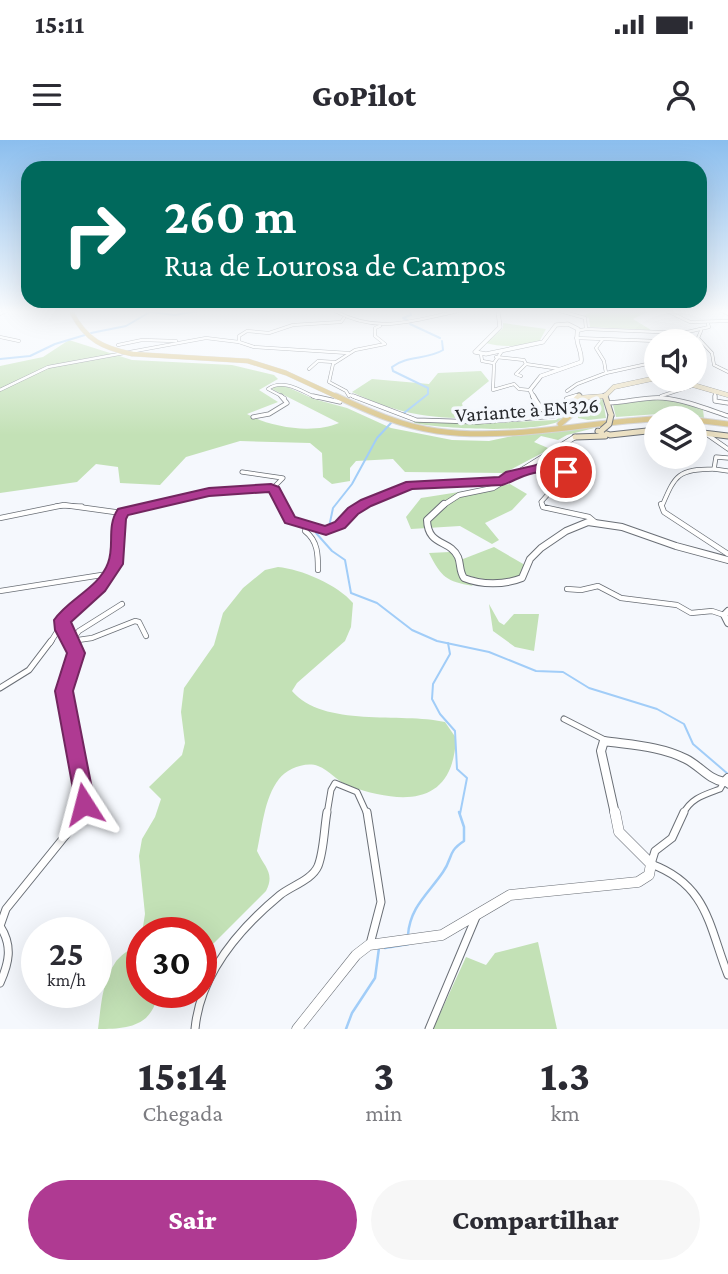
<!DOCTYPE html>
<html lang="pt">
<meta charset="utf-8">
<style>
body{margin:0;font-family:"Crimson Pro",serif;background:#f7f7f7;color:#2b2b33;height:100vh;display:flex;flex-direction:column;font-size:26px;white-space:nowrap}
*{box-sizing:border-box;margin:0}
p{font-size:23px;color:#7c7c81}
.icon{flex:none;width:38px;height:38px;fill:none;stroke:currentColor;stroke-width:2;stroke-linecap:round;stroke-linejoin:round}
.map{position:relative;height:889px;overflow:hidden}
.details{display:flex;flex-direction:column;background:#fff;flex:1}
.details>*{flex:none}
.hud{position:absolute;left:21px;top:21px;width:686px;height:147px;border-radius:21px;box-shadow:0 7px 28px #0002;background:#00695c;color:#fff;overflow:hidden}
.tools{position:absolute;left:644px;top:189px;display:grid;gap:14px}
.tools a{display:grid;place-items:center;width:63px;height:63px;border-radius:50%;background:#fff;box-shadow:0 7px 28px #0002;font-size:35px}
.speed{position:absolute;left:21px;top:777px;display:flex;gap:14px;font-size:35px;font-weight:700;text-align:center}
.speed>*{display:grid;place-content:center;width:91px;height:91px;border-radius:50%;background:#fff;box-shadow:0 7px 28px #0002;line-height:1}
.speed small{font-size:18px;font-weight:400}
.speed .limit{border:10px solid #d22;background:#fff;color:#111}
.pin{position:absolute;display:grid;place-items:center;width:60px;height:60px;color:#fff;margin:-30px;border:4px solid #fff;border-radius:50%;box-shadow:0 2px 7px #0007}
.me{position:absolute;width:77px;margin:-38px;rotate:351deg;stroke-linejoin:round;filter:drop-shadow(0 0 5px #0008)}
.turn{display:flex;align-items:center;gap:24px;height:147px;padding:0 28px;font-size:32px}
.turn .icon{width:91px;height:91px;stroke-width:2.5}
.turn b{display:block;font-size:49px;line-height:60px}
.eta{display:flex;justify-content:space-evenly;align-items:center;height:119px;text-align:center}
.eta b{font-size:42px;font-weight:800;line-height:49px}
.action{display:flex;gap:14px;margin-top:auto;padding:14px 28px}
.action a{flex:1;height:80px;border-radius:42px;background:#af3a92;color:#fff;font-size:28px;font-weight:800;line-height:80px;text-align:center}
.action a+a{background:#f7f7f7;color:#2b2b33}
.status{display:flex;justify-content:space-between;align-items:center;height:49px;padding:0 35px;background:#fff;direction:ltr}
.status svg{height:19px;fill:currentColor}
header{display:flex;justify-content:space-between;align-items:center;height:91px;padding:0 28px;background:#fff;font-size:32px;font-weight:800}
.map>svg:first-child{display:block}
</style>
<div class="status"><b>15:11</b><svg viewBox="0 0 49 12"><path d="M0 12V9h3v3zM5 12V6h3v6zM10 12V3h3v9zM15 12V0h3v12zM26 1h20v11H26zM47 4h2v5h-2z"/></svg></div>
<header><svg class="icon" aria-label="menu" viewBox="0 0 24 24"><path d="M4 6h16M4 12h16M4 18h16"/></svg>GoPilot<svg class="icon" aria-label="person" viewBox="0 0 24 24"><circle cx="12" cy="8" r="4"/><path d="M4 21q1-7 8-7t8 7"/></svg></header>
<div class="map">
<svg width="728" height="889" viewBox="0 0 728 889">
<rect width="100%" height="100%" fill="#f5f8fd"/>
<g fill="#c3e1b6">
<polygon points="592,171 649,171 633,179 651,190 590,187 589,178 583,176"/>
<path d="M503,183L546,189L539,202C523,206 502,208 486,203L503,188Z"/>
<path d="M69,200L132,220L232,225L274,235L278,239L259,250L278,262L247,274C271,288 314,294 339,283L272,249L275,245L285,246L314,259L347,268L391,288L452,300L489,301L527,293L598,287L567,295L558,300L541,296L534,302L548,308L546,311L504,333L405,332L393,319L356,321L350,328V341L332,344L323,337L322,313L310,303L240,301L186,317L160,345L120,343L118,327L96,324L77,342L0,353V226L43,217Z"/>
<path d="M481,231L489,241L462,263L465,278C421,278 392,271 352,252L372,239L429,244L438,233Z"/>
<path d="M598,258L603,260L606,278L588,280L578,278C578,266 589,263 598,258Z"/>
<polygon points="658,258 691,265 703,270 704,278 658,274 616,277 613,265"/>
<path d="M571,260L576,261C572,267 571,274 564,279C541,294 443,289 414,283V281L474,284L556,280L564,274Z"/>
<polygon points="510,344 527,354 512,370 485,383 499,400 492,404 460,386 411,389 406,377 421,358"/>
<path d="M494,407L525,425L520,437C506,442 476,441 463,433V419Z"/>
<path d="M450,412L457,419L458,433L473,446C446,441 442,438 429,413Z"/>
<path d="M278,427C301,429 338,445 353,463L351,487L345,501L297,543L292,551C323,588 401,572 445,582L456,598C453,668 401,664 349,646C338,642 329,630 318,626C306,621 286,629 279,639C264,658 262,689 257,711C265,728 275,733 266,751L209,808L201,806V793H142L145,774L139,716L142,699L155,677L161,659L149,647L182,615L185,603L181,572L184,548L214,505L223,473L243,448L265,430Z"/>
<polygon points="489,464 499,482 504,485 514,474 539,474 534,511 515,507 493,491"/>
<path d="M142,795V852H158C153,887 127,889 98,889C101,867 102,841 115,823C123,811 136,809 142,795Z"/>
<polygon points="538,802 557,889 433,889 466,817 486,825 495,813"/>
</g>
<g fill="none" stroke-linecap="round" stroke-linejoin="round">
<g stroke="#a1cdf8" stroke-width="2">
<polyline points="410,171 411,175 403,178 411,182"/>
<polyline points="410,184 440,198"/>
<polyline points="91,193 126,186 150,172 175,175 198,171"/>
<polyline points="0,219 30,216 55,204 85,195"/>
<path d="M404,273L428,254V248L393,231L392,227C407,215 427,220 443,210L442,201"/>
<polyline points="329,387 333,368 352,344 377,298 391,283"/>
<polyline points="331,392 316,393 332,411 345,420 351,453 377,463 412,490 437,501 489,512 536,531 563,532 589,548 657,569 684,584 693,604 728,634"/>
<polyline points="448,503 450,514 433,544 432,559 440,574 455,591 457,629 467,638 460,674"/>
</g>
<g stroke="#a1cdf8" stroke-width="2.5">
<path d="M408,795C410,767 428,754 443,732C453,718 447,712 464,701V687L459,672"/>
<polyline points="385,808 409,804"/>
<polyline points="346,889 352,873 375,838 379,808"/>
</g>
<defs>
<g id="minor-far4">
<path d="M335,171C379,195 414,180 459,171"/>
<polyline points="560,171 585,178 586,189 577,191"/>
<polyline points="667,171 690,182 728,181"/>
<polyline points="722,171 728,174"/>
<polyline points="0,174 6,171"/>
<polyline points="586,189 683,193 709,187 708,184"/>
<polyline points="701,191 698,198 712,213 714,225 728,232"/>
<polyline points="0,197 19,201"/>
<polyline points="576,198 657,201"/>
<polyline points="239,202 239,196 247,191 269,193 293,185 341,182 344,178"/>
<polyline points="118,205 142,200 176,201"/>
<polyline points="502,211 494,223 493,250 514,244 519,249 530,250"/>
<polyline points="481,214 482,221 493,223"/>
<polyline points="496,217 524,220 526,224 560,229"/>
<polyline points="309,229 318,221 335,222"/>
<polyline points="606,233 656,222"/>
<polyline points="521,236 516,234 526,224"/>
<polyline points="0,250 48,227 206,198 239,202 254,207 348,213"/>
<polyline points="567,251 577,244 606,233 604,221 596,208 603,199"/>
<polyline points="715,253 715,258"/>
<polyline points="350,255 357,258"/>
<polyline points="349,256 346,251 329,242 333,224 355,210 385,204 375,196 375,188 380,186"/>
<polyline points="661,256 695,245"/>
<path d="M285,258L268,249C283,238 301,251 317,258"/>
<polyline points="656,258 664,258"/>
</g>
<g id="minor-far3">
<polyline points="313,256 340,262"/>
<polyline points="353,256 416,280 478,282 554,276"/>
<polyline points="715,256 715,261 728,263"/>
<path d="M607,263C625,263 647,256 663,258C685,260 707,269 728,276"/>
<polyline points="253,277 269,274 287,263 281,256"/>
<polyline points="705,293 728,309"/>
<polyline points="714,329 728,331"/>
<polyline points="242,332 283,338 272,349"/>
<polyline points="514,335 548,328 579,335"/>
<polyline points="56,366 82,366"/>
<polyline points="145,366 209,352 271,348 275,350 283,366"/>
<polyline points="362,366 410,345 502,341"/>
<polyline points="543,366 541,362 550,352 548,347"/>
<path d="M662,366C675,336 677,329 714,329L716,317L728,318"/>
</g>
<g id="minor-far2">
<path d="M282,364L290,380C347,399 324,383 366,364"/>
<polyline points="542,364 543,367 589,377 595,382"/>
<polyline points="661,364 664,372 728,414"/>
<polyline points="0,378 64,365 122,373"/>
<path d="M307,386L305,391C318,401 318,415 318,430"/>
<polyline points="567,449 581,450 598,446 621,458 677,465 691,473 712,471 724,475"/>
<polyline points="0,451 108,434"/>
<polyline points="72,500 79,491 122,464"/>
<polyline points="71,501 92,498 135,481 139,482 146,496"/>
<polyline points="50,503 62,484"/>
<polyline points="71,503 64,490 63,480 103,443 116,424 120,375 128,370 153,364"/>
</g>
<g id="minor-far1">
<polyline points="70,501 76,513 64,551 84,664 79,674"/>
<polyline points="0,548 29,530 51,501"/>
<polyline points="564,579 607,601"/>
<polyline points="327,674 331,650 335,643 357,652 367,674"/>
<path d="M683,674C691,658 704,655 720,649L724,642L728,645"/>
</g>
<g id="minor">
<polyline points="367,672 381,762 370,804"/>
<path d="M684,672L672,698L655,711L651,724C708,745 709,787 728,835"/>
<path d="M0,843C9,823 13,806 0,786L6,769L74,685L80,672"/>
<path d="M195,889C200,835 239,789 280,755C291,746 312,740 318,726C324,711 324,689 327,672"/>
<polyline points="429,889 476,777"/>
</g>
<g id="tertiary-far4">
<path d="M498,171L500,187L475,212L486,214L543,202L556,185L568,184L578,189C574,206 583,209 581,222L541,236L530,250L534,258"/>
<polyline points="571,258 577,256"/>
</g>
<g id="tertiary-far3">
<path d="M533,256C540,269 547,277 563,274L567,259L577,256"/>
<polyline points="442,366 459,355 493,348 575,297"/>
</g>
<g id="tertiary-far2">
<path d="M444,364L427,380C428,407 450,399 458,417C461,424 459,431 464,438C481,445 505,445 522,438L530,419L541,408L566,391L588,382L622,387L676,406L728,420"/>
<polyline points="728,471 724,475 728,483"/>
</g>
<path id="tertiary-far1" d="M615,674L601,611L604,601C631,605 661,606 686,619C700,626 708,639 724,642L728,638"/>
<polyline id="tertiary" points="297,889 356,815 369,805 442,795 510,755 638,742 649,735 651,724 619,692 615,672"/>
<g id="secondary-far1">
<polyline points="676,240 728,255"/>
<polyline points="605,256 614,247 656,238"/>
<polyline points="577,258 605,256"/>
</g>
<g id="secondary">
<polyline points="605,256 611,275"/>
<polyline points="576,259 579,256"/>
<polyline points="598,291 610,295 656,290"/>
<polyline points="695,292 728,296"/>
<polyline points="575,297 605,296"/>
</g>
<polyline id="primary-far1" points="132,214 248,221 286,233 340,258"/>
<g id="primary">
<path d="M336,256C368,271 401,286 437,291C518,302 600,278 681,278"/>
<polyline points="695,280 728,284"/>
<polyline points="560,284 586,262"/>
</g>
</defs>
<use href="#minor-far4" stroke="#6a6f76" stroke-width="3.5"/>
<use href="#minor-far3" stroke="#6a6f76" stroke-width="5"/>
<use href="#minor-far2" stroke="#6a6f76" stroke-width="6"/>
<use href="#minor-far1" stroke="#6a6f76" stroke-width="7"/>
<use href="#minor" stroke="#6a6f76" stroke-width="9"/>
<use href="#tertiary-far4" stroke="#6a6f76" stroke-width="4.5"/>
<use href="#tertiary-far3" stroke="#6a6f76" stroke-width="6"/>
<use href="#tertiary-far2" stroke="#6a6f76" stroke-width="8"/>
<use href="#tertiary-far1" stroke="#6a6f76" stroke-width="10"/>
<use href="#tertiary" stroke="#6a6f76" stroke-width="11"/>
<use href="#secondary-far1" stroke="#6a6f76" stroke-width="5"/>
<use href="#secondary" stroke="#6a6f76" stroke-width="7"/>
<use href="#primary-far1" stroke="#d4d4d5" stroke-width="5"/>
<use href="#primary" stroke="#d4d4d5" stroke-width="7"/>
<use href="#minor-far4" stroke="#fff" stroke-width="2.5"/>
<use href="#minor-far3" stroke="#fff" stroke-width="3.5"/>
<use href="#minor-far2" stroke="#fff" stroke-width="4.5"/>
<use href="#minor-far1" stroke="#fff" stroke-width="5"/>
<use href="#minor" stroke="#fff" stroke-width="7"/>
<use href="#tertiary-far4" stroke="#fff" stroke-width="3.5"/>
<use href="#tertiary-far3" stroke="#fff" stroke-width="4.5"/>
<use href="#tertiary-far2" stroke="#fff" stroke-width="6"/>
<use href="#tertiary-far1" stroke="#fff" stroke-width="8"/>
<use href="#tertiary" stroke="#fff" stroke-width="10"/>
<use href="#secondary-far1" stroke="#ece1c3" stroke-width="4.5"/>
<use href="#secondary" stroke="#ece1c3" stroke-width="5"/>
<use href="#primary-far1" stroke="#d9c488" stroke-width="4.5"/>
<use href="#primary" stroke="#d9c488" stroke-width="5"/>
<defs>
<polyline id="secondary-bridge" points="602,290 609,284 611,275"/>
<path id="primary-bridge" d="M72,173C86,200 103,208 132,214"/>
</defs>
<use href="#secondary-bridge" stroke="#6a6f76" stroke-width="7" stroke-linecap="butt"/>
<use href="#primary-bridge" stroke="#d4d4d5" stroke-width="5" stroke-linecap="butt"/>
<use href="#secondary-bridge" stroke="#ece1c3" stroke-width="5"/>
<use href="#primary-bridge" stroke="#d9c488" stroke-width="4.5"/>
</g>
<linearGradient id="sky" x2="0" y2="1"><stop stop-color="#8bbeee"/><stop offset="0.58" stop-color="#fafcfe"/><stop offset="1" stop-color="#fafcfe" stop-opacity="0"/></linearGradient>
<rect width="728" height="295" fill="url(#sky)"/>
<path fill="#af3a92" stroke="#72265f" stroke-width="2" d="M541,324L566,328L572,332C563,339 551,331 540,332C525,333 515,341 502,345L412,349L371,366L358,374L345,388L326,395L285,383L269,352L209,356L128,375L126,379L123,424L105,451L71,482L85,513L73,551L95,664L92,671L84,673L77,671L55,551L67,513L55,490L54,480C68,459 99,448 108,423C115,405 106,387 118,369L209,348L271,344L279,347L295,377L325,386L335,382L348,368L361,360L406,342L499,337L506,332Z"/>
<g text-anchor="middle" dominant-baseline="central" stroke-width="7" stroke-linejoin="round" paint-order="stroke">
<g font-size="21" fill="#282a2e" stroke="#f5f8fd">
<text transform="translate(527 270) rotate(-4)">Variante à EN326</text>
</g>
</g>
</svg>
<div class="tools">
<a><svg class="icon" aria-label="sound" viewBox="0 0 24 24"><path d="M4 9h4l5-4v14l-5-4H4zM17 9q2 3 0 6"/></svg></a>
<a><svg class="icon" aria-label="layers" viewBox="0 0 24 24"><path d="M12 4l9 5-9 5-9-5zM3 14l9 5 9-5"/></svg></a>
</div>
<div class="speed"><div>25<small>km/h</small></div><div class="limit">30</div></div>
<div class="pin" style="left:566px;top:332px;background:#d93025"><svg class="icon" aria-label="arrive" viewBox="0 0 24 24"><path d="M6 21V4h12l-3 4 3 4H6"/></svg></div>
<svg class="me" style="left:84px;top:664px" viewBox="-20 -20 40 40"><path d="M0-17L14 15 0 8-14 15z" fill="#af3a92" stroke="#fff" stroke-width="4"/></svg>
<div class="hud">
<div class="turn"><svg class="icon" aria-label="right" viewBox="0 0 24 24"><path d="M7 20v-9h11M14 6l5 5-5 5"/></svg><div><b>260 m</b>Rua de Lourosa de Campos</div></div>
</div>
</div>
<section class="details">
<div class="eta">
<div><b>15:14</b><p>Chegada</p></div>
<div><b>3</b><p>min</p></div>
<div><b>1.3</b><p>km</p></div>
</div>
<div class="action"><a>Sair</a><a>Compartilhar</a></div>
</section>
